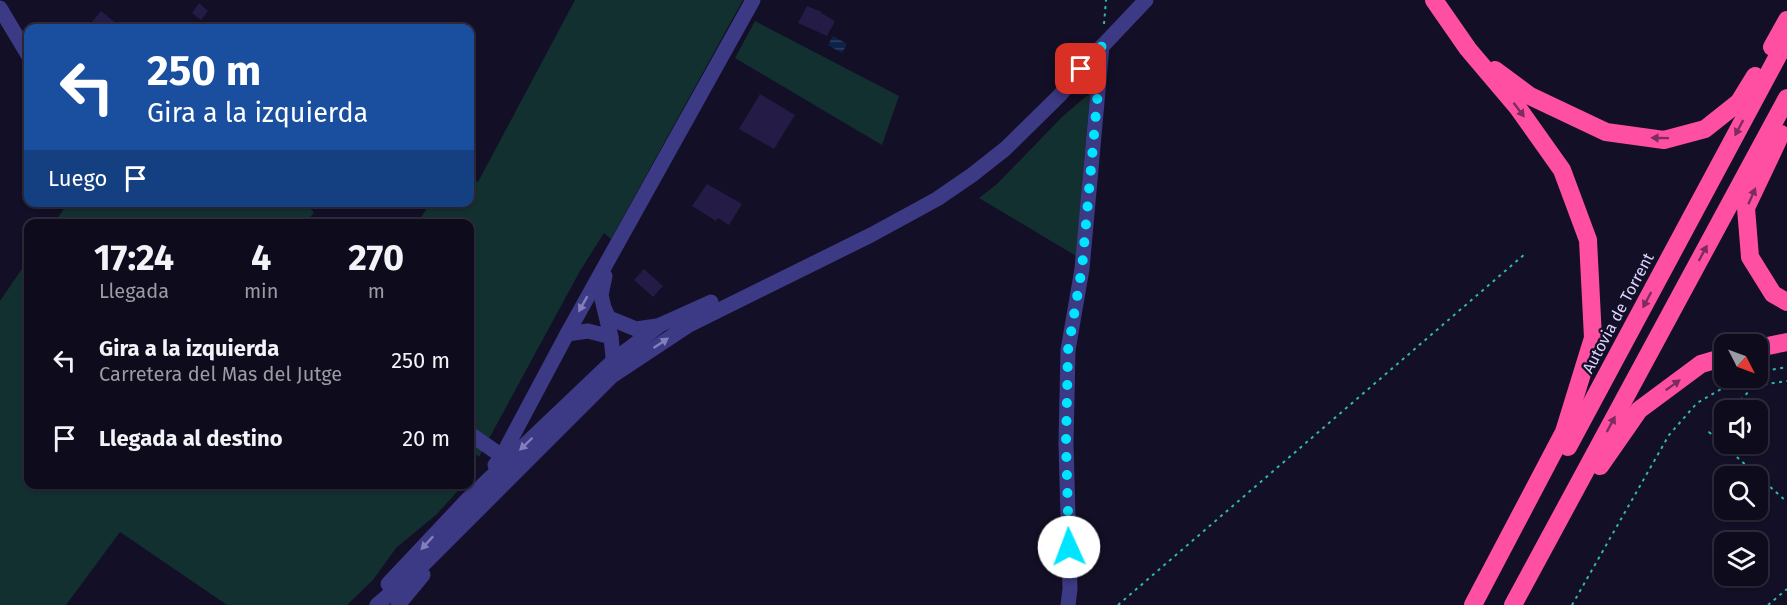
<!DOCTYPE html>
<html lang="es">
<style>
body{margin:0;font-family:"Fira Sans",sans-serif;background:#171425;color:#f1f3f6;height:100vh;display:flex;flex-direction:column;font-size:22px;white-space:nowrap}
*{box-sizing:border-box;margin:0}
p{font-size:20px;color:#9b9ba3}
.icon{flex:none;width:33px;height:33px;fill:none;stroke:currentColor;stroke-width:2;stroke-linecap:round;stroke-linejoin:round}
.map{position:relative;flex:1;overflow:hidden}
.drawer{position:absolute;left:24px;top:219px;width:450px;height:270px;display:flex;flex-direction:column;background:#0e0b1c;border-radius:12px;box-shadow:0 2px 4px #0004,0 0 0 2px #2e2b3b}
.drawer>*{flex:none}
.banner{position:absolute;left:24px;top:24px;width:450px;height:183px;border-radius:12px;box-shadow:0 2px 4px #0004,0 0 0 2px #2e2b3b;background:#1a4fa0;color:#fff;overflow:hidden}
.needle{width:39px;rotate:132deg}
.tools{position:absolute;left:1714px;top:334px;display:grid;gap:12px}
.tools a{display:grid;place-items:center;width:54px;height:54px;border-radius:12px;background:#0e0b1c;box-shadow:0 2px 4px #0004,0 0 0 2px #2e2b3b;font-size:30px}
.pin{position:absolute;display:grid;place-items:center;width:51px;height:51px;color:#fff;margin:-26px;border-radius:12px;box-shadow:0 3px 9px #0006}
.me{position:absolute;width:66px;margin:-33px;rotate:358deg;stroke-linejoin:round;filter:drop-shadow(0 0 4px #0008)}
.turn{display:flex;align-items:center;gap:21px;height:126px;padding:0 24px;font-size:27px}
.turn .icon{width:78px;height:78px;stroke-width:2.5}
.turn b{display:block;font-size:42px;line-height:51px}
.then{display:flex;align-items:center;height:57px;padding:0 24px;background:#0003;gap:12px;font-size:22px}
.eta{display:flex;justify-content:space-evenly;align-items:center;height:102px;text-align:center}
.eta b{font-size:36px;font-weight:700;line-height:42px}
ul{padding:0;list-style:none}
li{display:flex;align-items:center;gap:18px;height:78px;padding:0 24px}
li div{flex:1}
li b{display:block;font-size:22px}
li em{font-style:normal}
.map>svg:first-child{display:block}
</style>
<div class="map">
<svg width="1787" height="605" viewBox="0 0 1787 605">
<defs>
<pattern id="water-rules" width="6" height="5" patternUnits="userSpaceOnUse" patternTransform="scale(1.5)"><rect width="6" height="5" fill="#0c2248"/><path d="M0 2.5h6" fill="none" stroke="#2f4163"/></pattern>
</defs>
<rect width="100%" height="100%" fill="#130f26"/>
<g fill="#12302f">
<polygon points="575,0 743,0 611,239 604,233 580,271 479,457 470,450 470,224 417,224 430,203 470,202 470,176 478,182"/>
<polygon points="755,21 899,96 882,145 735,58"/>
<polygon points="1090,93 1076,256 979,198 997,184 1063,116"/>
<polygon points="69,202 302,202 314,212 306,224 54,223"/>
<polygon points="28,260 28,484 463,485 437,514 396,548 373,580 347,605 227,605 120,532 66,605 0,605 0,301"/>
</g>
<polygon fill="url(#water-rules)" points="833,36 847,44 842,53 828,45"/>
<g fill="#241b47">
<polygon points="199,3 208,11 201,20 192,13"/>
<polygon points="807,6 822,12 821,13 835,21 827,36 798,23"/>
<polygon points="101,11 122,28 87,28"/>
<polygon points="760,94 795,115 774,149 739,129"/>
<polygon points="707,184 742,204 729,225 718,218 716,221 692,206"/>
<polygon points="644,269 663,286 653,297 634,280"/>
</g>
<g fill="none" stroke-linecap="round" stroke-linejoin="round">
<g stroke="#2fb8b0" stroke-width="2" stroke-dasharray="3 4.5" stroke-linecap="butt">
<polyline points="1104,24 1106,0"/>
<polyline points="1758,372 1787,367"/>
<polyline points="1730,411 1754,386 1787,381"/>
<polyline points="1725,416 1709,432 1787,502"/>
<polyline points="1118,605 1526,253"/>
<polyline points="1572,605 1669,435 1697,403 1740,378"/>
<polyline points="1768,605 1787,589"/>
</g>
<g stroke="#3d3a85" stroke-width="15">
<polyline points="0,8 28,55"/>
<polyline points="605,276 601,295 611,337 614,367"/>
<polyline points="605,310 609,318 636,329 657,326"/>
<polyline points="567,334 588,331 611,337"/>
<polyline points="470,434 502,456"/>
<polyline points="495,465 502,456 567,334 753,0"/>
<polyline points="388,584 467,500 614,360 660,325 711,302"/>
<polyline points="377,605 420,568 612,376 689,325 871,235 937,199 972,175 1005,149 1060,95 1092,57 1146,0"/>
<polyline points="398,605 423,575"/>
<polyline points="1068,605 1070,589 1066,443 1068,350 1082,269 1102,46"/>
</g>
<g stroke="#ff4fa3" stroke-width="18">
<polyline points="1434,0 1468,49 1518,108 1562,170 1588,240 1593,338 1564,432 1473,605"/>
<polyline points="1772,47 1787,20"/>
<polyline points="1495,70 1530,96 1606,132 1664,140 1705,129 1739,102 1755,76"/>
<polyline points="1781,134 1746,208 1750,257 1773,294 1787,302"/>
<polyline points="1758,348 1787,342"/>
<polyline points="1568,447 1787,39"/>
<polyline points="1600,466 1639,410 1701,364 1725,357"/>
<polyline points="1513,605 1787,98"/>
</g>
</g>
<defs><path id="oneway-solid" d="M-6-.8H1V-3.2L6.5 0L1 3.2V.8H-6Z" transform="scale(1.5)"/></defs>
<g fill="#7d2c5e">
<use href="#oneway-solid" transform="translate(1519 110) rotate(53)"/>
<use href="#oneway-solid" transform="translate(1739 128) rotate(118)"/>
<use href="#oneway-solid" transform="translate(1660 138) rotate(-179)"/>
<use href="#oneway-solid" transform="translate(1752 196) rotate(-66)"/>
<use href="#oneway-solid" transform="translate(1703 253) rotate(-62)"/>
<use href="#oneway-solid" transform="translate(1647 300) rotate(118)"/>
<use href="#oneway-solid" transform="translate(1673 385) rotate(-36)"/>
<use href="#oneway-solid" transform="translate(1611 424) rotate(-62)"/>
</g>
<g fill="#837fbc">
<use href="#oneway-solid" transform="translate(583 304) rotate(119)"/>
<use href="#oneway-solid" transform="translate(661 343) rotate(-34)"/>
<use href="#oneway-solid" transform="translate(526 444) rotate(136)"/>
<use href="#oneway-solid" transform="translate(427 543) rotate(133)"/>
</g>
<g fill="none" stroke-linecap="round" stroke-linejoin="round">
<polyline stroke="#00e5ff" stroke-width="10" stroke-dasharray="0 18" points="1069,547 1066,443 1068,350 1082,268 1102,46 1081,69"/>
</g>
<g text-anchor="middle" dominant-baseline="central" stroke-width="4.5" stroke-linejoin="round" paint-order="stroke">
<g font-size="16" fill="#d9d4ff" stroke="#130f26">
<text transform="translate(1618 313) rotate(-62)">Autovia de Torrent</text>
</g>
</g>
</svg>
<div class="tools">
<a><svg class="needle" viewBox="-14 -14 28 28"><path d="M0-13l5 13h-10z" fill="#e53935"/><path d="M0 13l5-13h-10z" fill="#9b9ba3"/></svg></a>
<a><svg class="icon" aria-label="sound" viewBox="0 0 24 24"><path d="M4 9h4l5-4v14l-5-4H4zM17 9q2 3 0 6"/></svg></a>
<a><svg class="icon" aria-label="search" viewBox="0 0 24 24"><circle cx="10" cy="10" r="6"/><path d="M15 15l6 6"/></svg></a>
<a><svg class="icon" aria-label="layers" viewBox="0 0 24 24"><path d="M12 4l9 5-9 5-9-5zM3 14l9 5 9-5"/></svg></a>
</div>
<div class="pin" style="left:1081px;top:69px;background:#d93025"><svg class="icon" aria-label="arrive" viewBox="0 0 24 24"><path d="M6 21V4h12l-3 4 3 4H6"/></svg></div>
<svg class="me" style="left:1069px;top:547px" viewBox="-20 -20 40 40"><circle r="19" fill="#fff"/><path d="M0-13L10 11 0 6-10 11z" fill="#00e5ff"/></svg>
<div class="banner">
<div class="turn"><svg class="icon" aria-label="left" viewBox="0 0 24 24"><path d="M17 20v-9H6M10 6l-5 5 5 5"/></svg><div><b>250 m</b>Gira a la izquierda</div></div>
<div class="then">Luego<svg class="icon" aria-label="arrive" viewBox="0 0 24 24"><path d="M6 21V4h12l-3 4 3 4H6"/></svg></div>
</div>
<section class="drawer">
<div class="eta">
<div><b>17:24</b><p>Llegada</p></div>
<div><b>4</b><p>min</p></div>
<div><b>270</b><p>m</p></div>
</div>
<ul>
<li><svg class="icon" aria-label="left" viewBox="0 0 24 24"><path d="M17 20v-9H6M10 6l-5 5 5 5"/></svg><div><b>Gira a la izquierda</b><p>Carretera del Mas del Jutge</p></div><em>250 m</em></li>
<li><svg class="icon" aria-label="arrive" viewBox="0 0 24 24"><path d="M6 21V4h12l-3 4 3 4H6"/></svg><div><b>Llegada al destino</b></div><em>20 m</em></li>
</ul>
</section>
</div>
